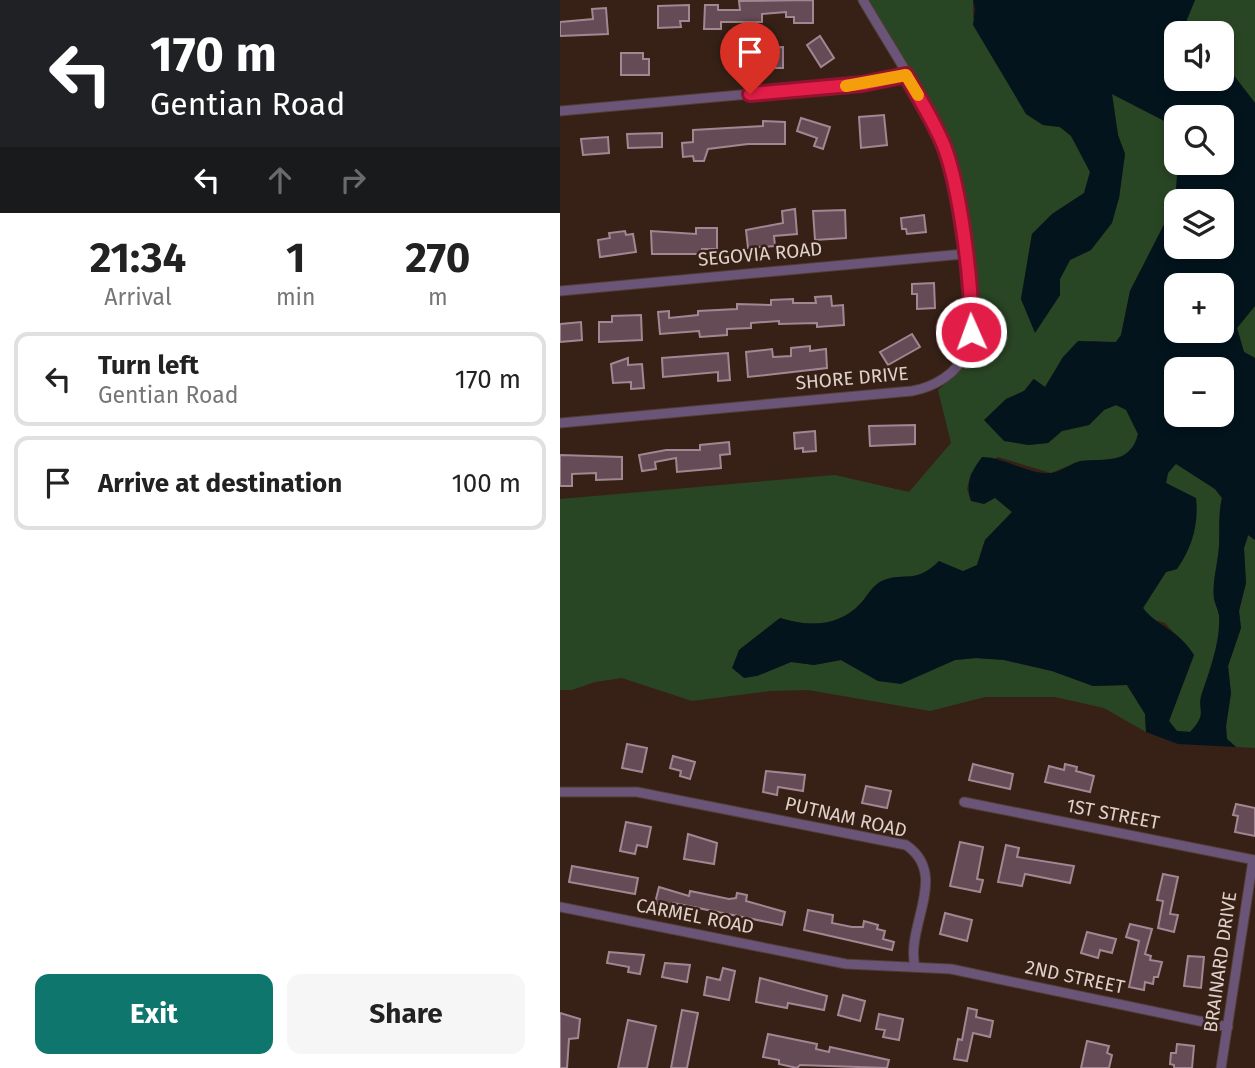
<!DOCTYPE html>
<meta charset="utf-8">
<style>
body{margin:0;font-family:"Fira Sans",sans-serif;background:#f6f6f6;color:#222;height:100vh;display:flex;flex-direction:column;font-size:26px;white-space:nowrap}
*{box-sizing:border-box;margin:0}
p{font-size:23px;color:#767676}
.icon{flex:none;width:38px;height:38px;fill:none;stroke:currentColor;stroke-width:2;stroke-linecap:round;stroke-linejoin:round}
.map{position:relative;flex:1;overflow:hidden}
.details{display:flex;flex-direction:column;background:#fff;width:560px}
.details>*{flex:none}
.guide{background:#202124;color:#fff;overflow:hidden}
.tools{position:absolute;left:604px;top:21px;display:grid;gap:14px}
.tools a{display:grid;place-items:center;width:70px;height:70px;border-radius:14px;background:#fff;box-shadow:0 4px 10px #0003;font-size:35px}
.pin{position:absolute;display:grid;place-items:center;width:60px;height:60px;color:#fff;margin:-72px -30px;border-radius:50% 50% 50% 0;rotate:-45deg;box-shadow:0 0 7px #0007}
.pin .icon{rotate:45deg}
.me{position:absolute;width:77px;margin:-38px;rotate:358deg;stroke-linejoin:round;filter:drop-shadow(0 0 5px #0008)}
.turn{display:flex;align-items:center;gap:24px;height:147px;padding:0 35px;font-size:32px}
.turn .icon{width:91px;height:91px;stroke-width:2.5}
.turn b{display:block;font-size:49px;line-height:60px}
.lanes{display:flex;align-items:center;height:66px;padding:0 35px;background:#0003;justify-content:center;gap:35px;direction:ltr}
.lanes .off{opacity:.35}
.eta{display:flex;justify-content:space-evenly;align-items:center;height:119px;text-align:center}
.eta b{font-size:42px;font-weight:700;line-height:49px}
.action{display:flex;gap:14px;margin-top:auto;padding:14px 35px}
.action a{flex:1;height:80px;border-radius:14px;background:#0f766e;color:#fff;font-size:28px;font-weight:700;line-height:80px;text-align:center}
.action a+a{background:#f6f6f6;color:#222}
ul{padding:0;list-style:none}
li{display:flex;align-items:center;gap:21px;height:94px;margin:0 14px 10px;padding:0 21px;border:4px solid #e0e0e0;border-radius:14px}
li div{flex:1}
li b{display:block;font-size:26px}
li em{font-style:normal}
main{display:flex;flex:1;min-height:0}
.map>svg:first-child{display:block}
</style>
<main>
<section class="details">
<div class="guide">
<div class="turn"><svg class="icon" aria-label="left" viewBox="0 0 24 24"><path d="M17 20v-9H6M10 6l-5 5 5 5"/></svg><div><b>170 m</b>Gentian Road</div></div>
<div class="lanes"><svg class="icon" aria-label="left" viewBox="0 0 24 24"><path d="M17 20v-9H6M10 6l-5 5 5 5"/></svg><svg class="icon off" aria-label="ahead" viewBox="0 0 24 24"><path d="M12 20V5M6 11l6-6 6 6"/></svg><svg class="icon off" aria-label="right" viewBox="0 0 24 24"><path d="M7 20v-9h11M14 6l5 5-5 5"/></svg></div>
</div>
<div class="eta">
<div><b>21:34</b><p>Arrival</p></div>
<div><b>1</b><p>min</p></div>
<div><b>270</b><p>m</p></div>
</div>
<ul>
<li><svg class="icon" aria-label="left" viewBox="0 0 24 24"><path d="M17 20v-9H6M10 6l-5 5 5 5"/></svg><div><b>Turn left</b><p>Gentian Road</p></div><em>170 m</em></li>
<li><svg class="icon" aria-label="arrive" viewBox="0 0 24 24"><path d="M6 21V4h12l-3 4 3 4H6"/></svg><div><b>Arrive at destination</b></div><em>100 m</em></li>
</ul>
<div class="action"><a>Exit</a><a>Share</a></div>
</section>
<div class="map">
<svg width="695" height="1068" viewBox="0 0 695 1068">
<rect width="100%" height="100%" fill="#372117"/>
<g fill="#294624">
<path d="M309,0H413V17L466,114L483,125L500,127L511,136L522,153L530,172L524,193L492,214L472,234L461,299L475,332L500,295V279L510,260L531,250L559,198L565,154L558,135L552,94L616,127L618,163L615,203L570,291L561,335L555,343L531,341L503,357L485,387L473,379L464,391L446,399L468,445L488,443L502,431L529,425L544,410L556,405L566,409L578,434L576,444L560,459L520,461L491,473L438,457L411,473L407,489L411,501L435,497L452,512L425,540L417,565L403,572L379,561C356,584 347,572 324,580C313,584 308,595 301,603C279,627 249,627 220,618L179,650L197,676L231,662L254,665L281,660L318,681L341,683L395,660L416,658L444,660L492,671L533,686L567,685L585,714L586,732L544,708L495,697H425L370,711L248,690L210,691L132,701L62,678L35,682L12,690H0V499L275,475L349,492L391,443L378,390L402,369L413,344L417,317L391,152Z"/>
<polygon points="635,0 695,0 695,103 662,60 662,33 639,33 626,22"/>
<polygon points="695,306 695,358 684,352 677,328"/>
<path d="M615,463L655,489L662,498C658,515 660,529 659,546C658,564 652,580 654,599C655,604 658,609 659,615C661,639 650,670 642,693C636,711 649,712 631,732L617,731L609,721L634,655L605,623L592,619L583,608L606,572L617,569C628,545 640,526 635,498L606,483L608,473Z"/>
<polygon points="689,534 695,540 695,748 676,747 667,739 666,726 671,693 668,666 681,628 679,611 686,583 684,548"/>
</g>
<path fill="#03141d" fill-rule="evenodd" d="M413,0H635L626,22L639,33H616V79H662V60L695,103V306L677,328L684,352L695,358V540L688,535L684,548L686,583L679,611L681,628L668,666L671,693L666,726L667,739L676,747L618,744L586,732L585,714L567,685L533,686L492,671L444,660L416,658L395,660L341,684L318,681L281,660L254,665L231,662L197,676L184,678L172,668L179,650L220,618C249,627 279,627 301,603C308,595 313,584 324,580C347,572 356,584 379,561L403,571L417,565L425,540L452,512L435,498L424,504L411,501C405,483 411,472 422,457C445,457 468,475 491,473C501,472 511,463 521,461C546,458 570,465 578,434L566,410L556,405L544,410L529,425L502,431L488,443L468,445L444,441L424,420L446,399L464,391L474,379L485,387L503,357L518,341L556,342L561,335L570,291L615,203L618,163H662V117H616V127L552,94L558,135L565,154L559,198L552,223L531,250L510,260L500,279V295L475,333L461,299L472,234L492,214L524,193L530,172L511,136L500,127L483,125L466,114L413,25L415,9ZM662,201V247H616V201ZM616,285H662V331H616ZM616,369H662V415H616ZM616,464L655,489L662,498C658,515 660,529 659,546C658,564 652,581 654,599C655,604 658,609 659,615C661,640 650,670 642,693C636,711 649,712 630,732L617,731L609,721L634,655C617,628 600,629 583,608L606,572L617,569C632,548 639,524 636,498L606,483L608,473Z"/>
<g fill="#654b55" stroke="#a38691" stroke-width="2">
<polygon points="253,0 253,23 234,23 234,17 226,17 226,12 202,14 202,22 161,22 161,29 144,29 145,5 158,5 158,10 180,10 179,1"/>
<polygon points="129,5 129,21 120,21 121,27 98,28 98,6"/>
<polygon points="46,8 48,34 0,36 0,22 33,19 32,9"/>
<polygon points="260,36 274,58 261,67 247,45"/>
<polygon points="223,47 223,68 207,68 206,48"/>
<polygon points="61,53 83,53 83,59 89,59 89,75 61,75"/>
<polygon points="324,115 327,145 301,148 299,117"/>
<polygon points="241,118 270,127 263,149 254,146 257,138 237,131"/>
<polygon points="203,121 225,122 225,144 188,144 148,149 144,161 134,161 133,156 123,157 122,143 133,142 133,130 203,126"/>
<polygon points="102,133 102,147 68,148 67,134"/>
<polygon points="48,137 49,153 23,155 21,139"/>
<polygon points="235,209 237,234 214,236 215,246 188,248 186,230 223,223 222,211"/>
<polygon points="285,210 286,238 255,240 253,211"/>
<polygon points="364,215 366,232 347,234 346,229 342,229 341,218"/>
<polygon points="136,228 157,228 157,249 142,249 142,254 92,254 91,231 136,234"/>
<polygon points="65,231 66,235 73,234 76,252 40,257 38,240 50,238 49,233"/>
<polygon points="374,283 375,308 357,309 357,294 352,294 352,284"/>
<polygon points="271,296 272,306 283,305 284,325 257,327 257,323 219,324 219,321 191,323 191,328 167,329 167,335 140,337 139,331 100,334 98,312 109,311 109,318 138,315 138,311 177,309 177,304 211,305 211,300 233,299 233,303 256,303 255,297"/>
<polygon points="81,315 82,340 39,342 39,322 52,322 52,316"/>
<polygon points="21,322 22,340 0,342 0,324"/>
<polygon points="352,334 360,347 328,365 320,352"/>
<polygon points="250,346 250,351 266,349 267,368 188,377 186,352 212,349 213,357 231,356 231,348"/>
<polygon points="168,353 170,380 158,381 158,372 103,377 102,358"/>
<polygon points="68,358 68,365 82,364 84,388 71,389 71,382 53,383 51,364"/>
<polygon points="355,425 355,444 310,446 309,426"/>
<polygon points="255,431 256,451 243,452 243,448 235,449 234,433"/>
<polygon points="169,442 170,454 160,455 161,468 117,472 116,458 95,462 96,469 82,471 79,455 106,450 140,450 140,445"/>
<polygon points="0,455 62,457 62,479 36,480 36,473 12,474 12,486 0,486"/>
<polygon points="67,744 87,748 82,772 62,768"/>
<polygon points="113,756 135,762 130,779 120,776 121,771 110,768"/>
<polygon points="413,764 453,774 450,789 409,780"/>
<polygon points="505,764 517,767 516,771 534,776 530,792 485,782 489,766 504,770"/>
<polygon points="206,771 245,775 243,791 218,787 217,795 203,792"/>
<polygon points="306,786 331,791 327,808 302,803"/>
<polygon points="676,804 695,808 695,836 675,832 678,816 673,815"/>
<polygon points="66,822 91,827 87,847 77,845 75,854 60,851"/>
<polygon points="128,834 157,843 154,864 124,859"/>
<polygon points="400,842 423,847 417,879 423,880 420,892 390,886"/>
<polygon points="446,845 459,848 457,857 514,866 510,883 465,874 462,886 438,882"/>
<polygon points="12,866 78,878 75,894 9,882"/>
<polygon points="603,874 618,877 610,914 618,915 614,932 598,928 603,901 597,900"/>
<polygon points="99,887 129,896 130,891 169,899 176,898 177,893 187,895 186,901 225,912 222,925 113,903 112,907 95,903"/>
<polygon points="248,910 273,915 272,923 292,927 303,927 304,921 318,925 317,929 325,931 323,939 334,942 332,950 244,930"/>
<polygon points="385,913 412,920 407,941 380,934"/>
<polygon points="570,924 592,929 585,954 591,956 590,960 602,962 598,977 594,977 593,984 585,982 584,990 569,987 579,941 566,937"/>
<polygon points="527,932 556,939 552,953 540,950 538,958 521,953"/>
<polygon points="49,952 84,955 80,974 68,972 69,967 47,963"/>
<polygon points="628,956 644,957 641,988 624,986"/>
<polygon points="105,963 130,965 127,982 102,977"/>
<polygon points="163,968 175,971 169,1000 144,995 147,977 160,980"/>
<polygon points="200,978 267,996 264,1010 228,1003 227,1008 196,1002"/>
<polygon points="283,995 305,1001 300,1021 278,1015"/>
<polygon points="408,1008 417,1010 416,1017 433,1021 430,1037 413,1033 407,1061 394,1059 398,1039 402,1040"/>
<polygon points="122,1010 138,1013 127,1068 111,1068"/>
<polygon points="0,1013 20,1019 18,1038 9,1039 7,1068 0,1068"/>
<polygon points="319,1014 343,1019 339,1040 323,1037 325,1030 316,1029"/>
<polygon points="68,1020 96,1026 87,1068 58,1068"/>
<polygon points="208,1034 257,1044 256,1049 269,1052 270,1047 329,1060 327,1068 240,1065 237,1068 219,1064 219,1060 203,1057"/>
<polygon points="527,1041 549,1046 547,1053 552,1055 549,1068 521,1068"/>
<polygon points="617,1044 634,1046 632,1068 614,1068 614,1065 610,1064 611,1053 616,1053"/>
</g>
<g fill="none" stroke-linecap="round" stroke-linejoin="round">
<defs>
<g id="street">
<polyline points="0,111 302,84 346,75"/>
<polyline points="0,291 404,254"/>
<path d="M0,423L352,391C374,387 397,374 406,352C421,317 398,183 383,146C364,95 330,47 303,0"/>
<path d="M0,792H77L346,845C390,875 345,926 355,967"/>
<polyline points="404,802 695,860"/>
<polyline points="0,907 286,964 391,969 668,1027"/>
<polyline points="661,1068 693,860"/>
</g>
</defs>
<use href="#street" stroke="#523d33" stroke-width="11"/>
<use href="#street" stroke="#6a5477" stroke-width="9"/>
</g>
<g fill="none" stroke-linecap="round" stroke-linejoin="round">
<defs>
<path id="route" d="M190,94L302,84L346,75C359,98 374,121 384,146C400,187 413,287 411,332"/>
</defs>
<use href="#route" stroke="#92132f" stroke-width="18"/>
<use href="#route" stroke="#e11d48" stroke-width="12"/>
<polyline stroke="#f59e0b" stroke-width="12" points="286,86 346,75 358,95"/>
</g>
<g text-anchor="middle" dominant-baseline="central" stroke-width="5" stroke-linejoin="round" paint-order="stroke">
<g font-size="19" fill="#dfd0c9" stroke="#372117">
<text transform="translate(200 254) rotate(-5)">SEGOVIA ROAD</text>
<text transform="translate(292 378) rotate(-5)">SHORE DRIVE</text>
<text transform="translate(553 814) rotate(11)">1ST STREET</text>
<text transform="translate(286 817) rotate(13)">PUTNAM ROAD</text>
<text transform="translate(135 916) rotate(11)">CARMEL ROAD</text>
<text transform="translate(660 962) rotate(-82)">BRAINARD DRIVE</text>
<text transform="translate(515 977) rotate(12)">2ND STREET</text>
</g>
</g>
</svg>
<div class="tools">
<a><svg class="icon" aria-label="sound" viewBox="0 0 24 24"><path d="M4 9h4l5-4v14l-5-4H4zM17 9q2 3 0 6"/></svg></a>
<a><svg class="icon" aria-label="search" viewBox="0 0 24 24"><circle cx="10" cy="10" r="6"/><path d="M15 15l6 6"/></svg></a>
<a><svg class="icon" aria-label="layers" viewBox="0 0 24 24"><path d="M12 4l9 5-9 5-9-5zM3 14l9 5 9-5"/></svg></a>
<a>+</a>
<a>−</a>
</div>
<div class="pin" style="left:190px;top:94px;background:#d93025"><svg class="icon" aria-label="arrive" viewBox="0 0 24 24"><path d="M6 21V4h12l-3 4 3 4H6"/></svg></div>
<svg class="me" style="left:411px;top:332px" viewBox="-20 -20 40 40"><circle r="17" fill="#e11d48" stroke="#fff" stroke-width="3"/><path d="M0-11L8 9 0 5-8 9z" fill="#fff"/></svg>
</div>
</main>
